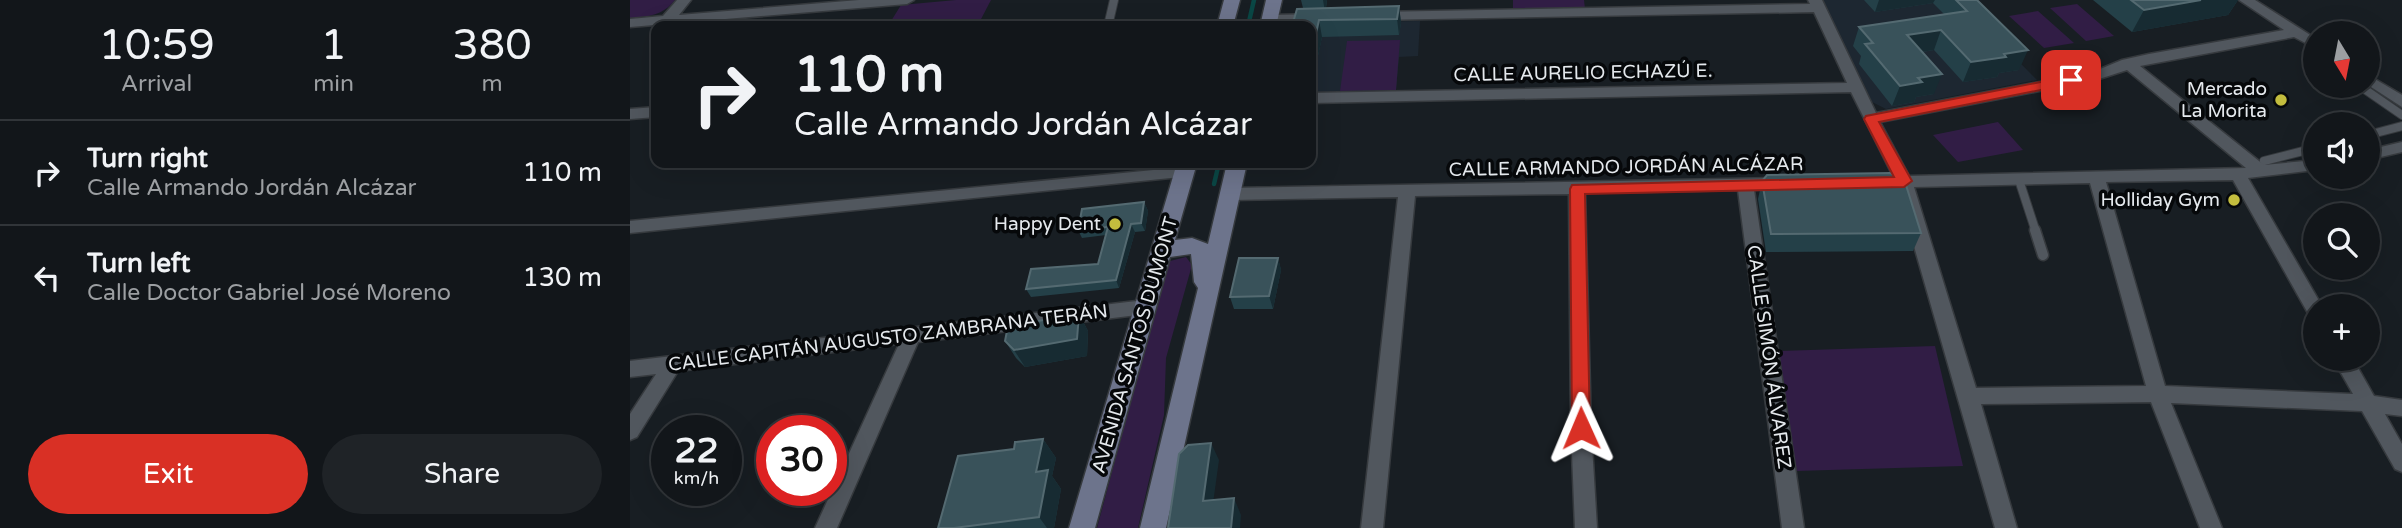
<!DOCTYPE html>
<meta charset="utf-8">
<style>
body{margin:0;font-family:"Varela Round",sans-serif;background:#1f2327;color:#f1f3f6;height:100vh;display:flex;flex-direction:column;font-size:26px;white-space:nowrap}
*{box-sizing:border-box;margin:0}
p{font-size:23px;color:#9c9fa2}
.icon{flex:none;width:38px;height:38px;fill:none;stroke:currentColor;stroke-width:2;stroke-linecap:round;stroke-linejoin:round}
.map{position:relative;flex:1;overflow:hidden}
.side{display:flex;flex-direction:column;background:#12161a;width:630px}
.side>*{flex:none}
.guide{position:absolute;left:21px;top:21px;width:665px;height:147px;border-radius:14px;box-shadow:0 7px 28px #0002,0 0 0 2px #313539;background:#12161a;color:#f1f3f6;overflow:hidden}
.needle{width:46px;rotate:170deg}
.controls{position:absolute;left:1673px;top:21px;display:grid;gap:14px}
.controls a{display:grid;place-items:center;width:77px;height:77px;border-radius:50%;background:#12161a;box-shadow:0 7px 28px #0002,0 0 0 2px #313539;font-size:35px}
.speed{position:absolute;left:21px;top:415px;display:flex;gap:14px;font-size:35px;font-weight:700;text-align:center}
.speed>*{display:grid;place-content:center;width:91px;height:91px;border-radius:50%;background:#12161a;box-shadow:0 7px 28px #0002,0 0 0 2px #313539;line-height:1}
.speed small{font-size:18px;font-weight:400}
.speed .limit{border:10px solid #d22;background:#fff;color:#111}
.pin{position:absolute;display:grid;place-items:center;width:60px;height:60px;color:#fff;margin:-30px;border-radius:14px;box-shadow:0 4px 10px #0006}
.me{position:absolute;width:77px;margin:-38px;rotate:359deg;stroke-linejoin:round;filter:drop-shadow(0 0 5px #0008)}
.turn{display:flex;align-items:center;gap:24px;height:147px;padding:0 28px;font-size:32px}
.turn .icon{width:91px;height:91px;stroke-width:2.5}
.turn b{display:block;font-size:49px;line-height:60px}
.eta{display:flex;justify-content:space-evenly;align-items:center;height:119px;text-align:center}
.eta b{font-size:42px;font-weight:600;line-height:49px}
.button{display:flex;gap:14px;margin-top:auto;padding:14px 28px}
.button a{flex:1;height:80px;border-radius:42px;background:#d93025;color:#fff;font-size:28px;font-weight:600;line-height:80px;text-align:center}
.button a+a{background:#1f2327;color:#f1f3f6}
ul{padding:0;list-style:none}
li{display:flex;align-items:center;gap:21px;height:105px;padding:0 28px;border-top:2px solid #313539}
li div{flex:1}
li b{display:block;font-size:26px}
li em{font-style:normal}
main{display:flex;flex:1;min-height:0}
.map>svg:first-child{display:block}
</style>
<main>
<section class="side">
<div class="eta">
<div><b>10:59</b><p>Arrival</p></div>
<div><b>1</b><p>min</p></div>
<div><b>380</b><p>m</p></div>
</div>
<ul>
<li><svg class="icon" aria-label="right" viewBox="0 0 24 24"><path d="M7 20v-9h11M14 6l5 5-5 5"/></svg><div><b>Turn right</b><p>Calle Armando Jordán Alcázar</p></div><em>110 m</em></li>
<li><svg class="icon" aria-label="left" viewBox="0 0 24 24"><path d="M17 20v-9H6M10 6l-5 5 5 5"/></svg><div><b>Turn left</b><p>Calle Doctor Gabriel José Moreno</p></div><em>130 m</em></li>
</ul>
<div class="button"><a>Exit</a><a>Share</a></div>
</section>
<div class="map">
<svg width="1772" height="528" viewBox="0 0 1772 528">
<rect width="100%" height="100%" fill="#181e23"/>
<g fill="#1d2731">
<polygon points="1192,0 1328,0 1407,80 1256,109 1242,102"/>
<polygon points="790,21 788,56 769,57 766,90 681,92 681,26 664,26 665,23"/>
</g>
<g fill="#311d45">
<path d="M0,0H45C32,16 20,16 0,18Z"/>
<polygon points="326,0 361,0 350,21 353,26 258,26 271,5"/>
<polygon points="883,0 954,0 955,9 883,11"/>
<polygon points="1447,4 1484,36 1456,41 1420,8"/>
<polygon points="1408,11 1444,43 1414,48 1379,16"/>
<polygon points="770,40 766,90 710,91 717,41"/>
<polygon points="1368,122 1393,150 1328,162 1303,135"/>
<polygon points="556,257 562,265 536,358 534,415 508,528 467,528 536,270 540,261"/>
<polygon points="1305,346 1333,466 1166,471 1149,351"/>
</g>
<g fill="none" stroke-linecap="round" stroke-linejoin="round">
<g stroke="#0a4745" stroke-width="4.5">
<polyline points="618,26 624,0"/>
<polyline points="584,184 589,163"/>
</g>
<defs>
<g id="lane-far1">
<polyline points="478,26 484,0"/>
<polyline points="1730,86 1772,115"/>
<polyline points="1738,135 1772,126"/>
<polyline points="1634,161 1685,148"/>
<polyline points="1389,180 1406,232"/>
</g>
<polyline id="lane" points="1405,230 1413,255"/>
<g id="street">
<polygon points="47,0 61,0 49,15 229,0 284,0 277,4 0,27 0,19 33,16"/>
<path d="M1178,0H1192L1246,113L1463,72L1492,60L1519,54L1654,30L1609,0H1625L1685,38V48L1664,37L1510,66L1634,165L1685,160V170L1618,178L1692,306H1685V317L1679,315L1603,180L1476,182L1535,386L1723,394L1703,359H1723L1744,396L1772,400V416L1755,414L1772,444V472L1765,469L1732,411L1541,403L1592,528H1570L1521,402L1351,404L1387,528H1365L1267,187L1252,188L1244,182L1246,178L1263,176L1221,92L681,103V93L1217,83L1184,12L747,20L740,16L747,12L1180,4ZM1497,70L1616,168L1279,176L1250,122L1466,80ZM1460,183L1516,386L1346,388L1284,187Z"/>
<polygon points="688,14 695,18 693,21 639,23 632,19 639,15"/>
<polygon points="1738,75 1772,95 1772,107 1738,85"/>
<polygon points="26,107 26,117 0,119 0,109"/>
<polygon points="1772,142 1772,152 1738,160 1738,150"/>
<polygon points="554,167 560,168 562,172 560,176 0,233 0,221"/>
<polygon points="1154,178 1160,180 1162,184 1160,188 1124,190 1174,528 1152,528 1108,190 955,193 961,428 967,528 945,528 941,428 939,194 785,196 753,528 731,528 768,197 601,200 593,194 601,188"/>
<polygon points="515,300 521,302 524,307 521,312 515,314 288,342 207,528 185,528 269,344 48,371 7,437 0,440 0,414 26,374 0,377 0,361"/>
</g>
<g id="secondary">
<polygon points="594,0 610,0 603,26 587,26"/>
<polygon points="636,0 652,0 646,26 630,26"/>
<polygon points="547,163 567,163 545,240 562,238 578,244 597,163 617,163 536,528 510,528 568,288 564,282 561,254 540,257 465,528 439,528"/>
</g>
</defs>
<use href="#lane-far1" stroke="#363a3e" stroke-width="10"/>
<use href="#lane" stroke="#363a3e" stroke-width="13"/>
<use href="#street" stroke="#363a3e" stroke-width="3"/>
<use href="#secondary" stroke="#363a3e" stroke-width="3"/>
<use href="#lane-far1" stroke="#51575e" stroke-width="8"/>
<use href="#lane" stroke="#51575e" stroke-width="10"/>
<use href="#street" fill="#51575e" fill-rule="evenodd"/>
<use href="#secondary" fill="#6d748c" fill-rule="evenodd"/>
</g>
<g fill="#244048">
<polygon points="671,0 697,0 696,8 769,6 771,23 769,35 692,37 685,70 686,78 684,90 681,91 681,26 673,8"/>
<polygon points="1234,0 1347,0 1389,70 1369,73 1367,77 1333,82 1304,50 1292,52 1304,94 1286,97 1284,102 1262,106 1229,64 1231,56 1223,46 1229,27 1314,14 1303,3 1245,12"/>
<polygon points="1463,0 1608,0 1598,15 1502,32"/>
<polygon points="1132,181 1291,233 1283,251 1136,252 1128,199"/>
<polygon points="514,202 518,211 515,231 505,232 489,288 401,297 396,289 468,264 476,235 452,238 448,230"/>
<polygon points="648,258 651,270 643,309 604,309 600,297"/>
<polygon points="449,314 458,331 457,356 395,367 386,358 375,341"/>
<polygon points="413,439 426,458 422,476 431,489 424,528 308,528 384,449"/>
</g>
<g fill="#172b32">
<polygon points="693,0 697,0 695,12"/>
<polygon points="1249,0 1305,0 1303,3 1245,12"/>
<polygon points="1571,0 1608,0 1598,15 1502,32 1514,10"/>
<polygon points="769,6 771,23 769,35 767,19"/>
<polygon points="689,20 692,37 685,70 686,78 684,90 681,75 681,56"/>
<polygon points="1311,30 1304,50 1270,55 1277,35"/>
<polygon points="1398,50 1389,70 1369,73 1367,77 1333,82 1341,62 1374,54"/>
<polygon points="1312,74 1304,94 1286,97 1284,102 1262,106 1270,86 1288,78"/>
<polygon points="514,202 518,211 515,231 511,223"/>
<polygon points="501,224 505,232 489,288 486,280"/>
<polygon points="648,258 651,270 643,309 639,296"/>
<polygon points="449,314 458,331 457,356 395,367 384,350"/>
<polygon points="413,439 426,458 422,476 431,489 424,528 417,528 409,517 406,472"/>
<polygon points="581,443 589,460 581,518 573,501"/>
<polygon points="604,498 611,515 610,528 601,528"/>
</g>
<g fill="#39525a" stroke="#546a71" stroke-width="2">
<polygon points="1326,0 1347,0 1398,50 1374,54 1376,57 1341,62 1311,30 1277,35 1312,74 1288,78 1292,82 1270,86 1235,44 1243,43 1229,27 1337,11"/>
<polygon points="1501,0 1571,0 1514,10"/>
<polygon points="769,6 767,19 689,20 681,56 681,26 662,26 667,9"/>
<polygon points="1260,173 1275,182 1291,233 1141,234 1132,181 1137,175"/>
<polygon points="514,202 511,223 501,224 486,280 396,289 401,269 468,264 478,227 448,230 452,209"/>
<polygon points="609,258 648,258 639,296 600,297"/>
<polygon points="449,314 447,339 384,350 375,341 378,326"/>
<polygon points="413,439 406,472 418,470 409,517 324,528 308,528 328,456 384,449 385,442"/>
<polygon points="581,443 573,501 604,498 601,528 538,528 549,454 558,445"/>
</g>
<polygon fill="#d93025" stroke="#8d1f18" stroke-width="2" points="1441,76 1446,77 1446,83 1249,122 1282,181 1274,187 955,194 960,428 957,433 951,435 944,433 942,428 940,189 942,185 1264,177 1234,119 1236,116"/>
<g fill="#c3bd3e" stroke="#06080a" stroke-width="2.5">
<circle cx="1651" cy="100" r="7"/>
<circle cx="1604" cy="200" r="7"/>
<circle cx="485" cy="224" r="7"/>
</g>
<g text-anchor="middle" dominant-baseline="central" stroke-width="7" stroke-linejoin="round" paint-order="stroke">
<g font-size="19" fill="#e5e9ed" stroke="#06080a">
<text transform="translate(953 73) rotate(-1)">CALLE AURELIO ECHAZÚ E.</text>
<text transform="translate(996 167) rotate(-1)">CALLE ARMANDO JORDÁN ALCÁZAR</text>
<text transform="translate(258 338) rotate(-7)">CALLE CAPITÁN AUGUSTO ZAMBRANA TERÁN</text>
<text transform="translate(505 345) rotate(-74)">AVENIDA SANTOS DUMONT</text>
<text transform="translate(1139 357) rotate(82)">CALLE SIMÓN ÁLVAREZ</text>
</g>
<g font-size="19" fill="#e5e9ed" stroke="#06080a" text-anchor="end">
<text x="1637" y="89">Mercado<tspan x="1637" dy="22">La Morita</tspan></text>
<text x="1590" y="200">Holliday Gym</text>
<text x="471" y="224">Happy Dent</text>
</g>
</g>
</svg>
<div class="controls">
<a><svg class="needle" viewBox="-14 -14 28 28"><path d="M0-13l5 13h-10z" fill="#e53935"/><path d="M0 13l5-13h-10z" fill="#9c9fa2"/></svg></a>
<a><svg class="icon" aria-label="sound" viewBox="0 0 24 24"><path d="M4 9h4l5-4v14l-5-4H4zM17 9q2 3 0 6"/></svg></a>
<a><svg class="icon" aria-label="search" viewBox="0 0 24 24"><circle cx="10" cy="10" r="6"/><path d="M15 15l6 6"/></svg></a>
<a>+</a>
</div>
<div class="speed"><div>22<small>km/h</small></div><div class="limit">30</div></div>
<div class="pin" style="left:1441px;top:80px;background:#d93025"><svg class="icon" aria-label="arrive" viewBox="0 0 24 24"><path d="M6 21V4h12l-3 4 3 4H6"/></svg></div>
<svg class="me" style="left:951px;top:428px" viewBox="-20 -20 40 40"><path d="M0-17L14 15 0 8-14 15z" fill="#d93025" stroke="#fff" stroke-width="4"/></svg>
<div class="guide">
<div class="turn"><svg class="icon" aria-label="right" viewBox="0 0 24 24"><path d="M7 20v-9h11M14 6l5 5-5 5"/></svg><div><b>110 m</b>Calle Armando Jordán Alcázar</div></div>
</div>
</div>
</main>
